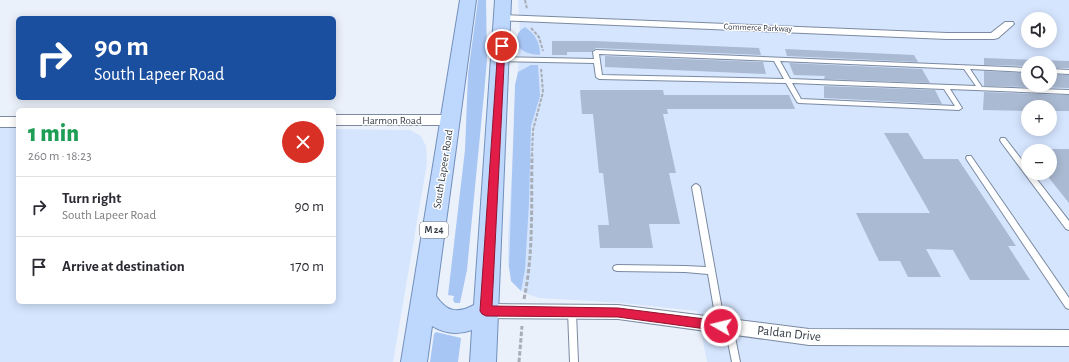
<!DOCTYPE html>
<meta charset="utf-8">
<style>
body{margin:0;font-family:"Alegreya Sans",sans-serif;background:#f7f7f7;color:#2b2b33;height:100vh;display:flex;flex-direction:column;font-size:15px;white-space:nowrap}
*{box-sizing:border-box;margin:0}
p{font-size:13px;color:#7c7c81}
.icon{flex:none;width:22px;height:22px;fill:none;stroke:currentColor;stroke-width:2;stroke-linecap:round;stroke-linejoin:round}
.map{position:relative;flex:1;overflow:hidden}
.details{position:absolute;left:16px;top:108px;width:320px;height:196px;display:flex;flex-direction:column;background:#fff;border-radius:6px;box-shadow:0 2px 10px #0003}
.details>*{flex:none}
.banner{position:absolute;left:16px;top:16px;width:320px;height:84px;border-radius:6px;box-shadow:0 2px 10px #0003;background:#1a4fa0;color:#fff;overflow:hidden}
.fabs{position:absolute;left:1021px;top:12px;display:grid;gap:8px}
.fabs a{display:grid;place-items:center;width:36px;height:36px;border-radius:50%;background:#fff;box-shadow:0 2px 10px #0003;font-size:20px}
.pin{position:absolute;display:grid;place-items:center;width:34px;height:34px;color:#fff;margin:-17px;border:2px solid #fff;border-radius:50%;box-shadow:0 1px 4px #0007}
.me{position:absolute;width:44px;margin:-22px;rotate:278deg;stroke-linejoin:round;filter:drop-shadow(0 0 3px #0008)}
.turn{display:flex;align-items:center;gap:14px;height:84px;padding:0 12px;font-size:18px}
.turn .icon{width:52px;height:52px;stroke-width:2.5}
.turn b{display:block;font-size:28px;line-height:34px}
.round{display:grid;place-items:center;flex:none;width:42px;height:42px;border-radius:21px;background:#f7f7f7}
.head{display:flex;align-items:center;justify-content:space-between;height:68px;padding:0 12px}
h1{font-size:24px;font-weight:800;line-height:30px;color:#1e9e55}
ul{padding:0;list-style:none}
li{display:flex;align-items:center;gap:12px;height:60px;padding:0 12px;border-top:1px solid #e1e1e2}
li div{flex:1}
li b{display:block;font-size:15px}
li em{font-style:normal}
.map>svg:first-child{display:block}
</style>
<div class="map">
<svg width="1069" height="362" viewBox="0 0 1069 362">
<rect width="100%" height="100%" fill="#ebf1fb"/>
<g fill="#d5e5fe" fill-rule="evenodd">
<path d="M518,0H1069V362H707L697,311L621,303L539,298L524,293L515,283L508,265V236L520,34ZM1028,19H1050V41H1028ZM1028,63H1050V85H1028ZM1028,107H1050V129H1028ZM1028,151H1050V173H1028Z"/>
<polygon points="0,128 18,128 18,302 334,302 334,129 410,130 421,136 426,146 427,163 393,362 0,362"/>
</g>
<g fill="#a8c6f4">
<polygon points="478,0 486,0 487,60 484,94 467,270 460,303 455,303 453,300 454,296 448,295 465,150 468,74"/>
<path d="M525,27C535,34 540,42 540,55C529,54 517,52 517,39C517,33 520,30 525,27Z"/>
<polygon points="531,65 538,65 540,96 531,126 529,203 525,270 521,291 511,281 509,267 515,85 518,72"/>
<polygon points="436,332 461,338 458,362 430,362 434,334"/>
</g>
<g fill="#aabad2">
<polygon points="552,41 594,41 759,48 761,55 596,48 592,52 567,52 567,55 552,55"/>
<polygon points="785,49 914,55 918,62 787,56"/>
<polygon points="605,56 763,62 766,74 605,67"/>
<polygon points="984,58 1069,61 1069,68 1050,68 1050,63 1028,63 1028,66 984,65"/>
<polygon points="789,63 922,69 930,83 824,79 825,76 794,75"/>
<polygon points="984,71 1028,73 1028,85 1050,85 1050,74 1069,75 1069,88 984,86"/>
<polygon points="824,86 935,90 942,104 824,98"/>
<polygon points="580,90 663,90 664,95 789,95 795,109 667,109 668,114 663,114 676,173 669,173 680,224 649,224 653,248 600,248 598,225 609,225 603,173 599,173 593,114 582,114"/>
<polygon points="984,92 1069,95 1069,111 1050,111 1050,107 1028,107 1028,111 983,110"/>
<polygon points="884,133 908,133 924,159 958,159 1016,246 1008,246 1030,280 970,280 953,250 926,249 941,277 908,277 900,261 879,261 856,213 930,213"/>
<polygon points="1026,149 1069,149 1069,203 1045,173 1050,173 1050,151 1028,151"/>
</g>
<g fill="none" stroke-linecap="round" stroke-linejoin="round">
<defs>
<g id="service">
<path d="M596,50L1028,68V72L970,69L982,87L1069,90V94L950,89L962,108L959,110L799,103L797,102L786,83L599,79L596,77L594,63L501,61L498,59L501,57L594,59L593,52ZM599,54L774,61L784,79L602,75ZM780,61L964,69L976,86L790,79ZM792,83L944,89L955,106L801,99Z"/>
<polygon points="1050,69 1069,70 1069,74 1050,73"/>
<polygon points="1001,138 1005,138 1028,168 1028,173 1032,173 1069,221 1069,230 1066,229 1001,142 1000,140"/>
<polygon points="967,156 971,156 1069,298 1069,309 1066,308 967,160 966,158"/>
<polygon points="696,184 698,185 700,187 725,326 729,323 732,324 733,327 740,362 732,362 725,327 721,330 718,329 717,326 708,274 685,272 617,271 614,270 613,268 614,266 617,265 685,266 706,267 692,187 694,185"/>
<polygon points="572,308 575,309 576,312 578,362 570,362 568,312 569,309"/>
</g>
<g id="minor">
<polygon points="503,15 947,33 991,33 1005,22 1013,22 1014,24 998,38 994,39 947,39 499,20 498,18 499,16"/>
<polygon points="486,304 618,305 809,329 1069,330 1069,346 809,345 618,319 486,318 480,316 478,311 480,306"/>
</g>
<g id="tertiary">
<polygon points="334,115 451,115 456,116 459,120 456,124 451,125 334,125"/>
<rect x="0" y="117" width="18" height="10"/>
</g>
<path id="primary" d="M460,0H476L436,296C447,312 457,314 474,305L495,0H511L496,362H470L472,330C458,335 445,334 432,326L427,362H401Z"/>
</defs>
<use href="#service" stroke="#7b8aa0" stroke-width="2"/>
<use href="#minor" stroke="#7b8aa0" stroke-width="2"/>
<use href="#tertiary" stroke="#7b8aa0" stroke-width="2"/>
<use href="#primary" stroke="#7290bc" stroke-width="2"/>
<g stroke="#a7aeb8" stroke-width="2" stroke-dasharray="3.5 1.5" stroke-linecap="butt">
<polyline points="525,0 527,9"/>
<polyline points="531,28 539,37 543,51"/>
<polyline points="532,156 533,130 543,92 541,68"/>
</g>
<g stroke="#a7aeb8" stroke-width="3" stroke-dasharray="4.5 2" stroke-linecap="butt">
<path d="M524,299C534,252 531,203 532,155"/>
<polyline points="519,362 522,326"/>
</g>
<use href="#service" fill="#fff" fill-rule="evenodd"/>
<use href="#minor" fill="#fff" fill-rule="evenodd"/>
<use href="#tertiary" fill="#fff" fill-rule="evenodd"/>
<use href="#primary" fill="#bed7fd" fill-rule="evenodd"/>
</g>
<polygon fill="#e11d48" stroke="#92132f" points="502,43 505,46 492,306 618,308 721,321 725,322 727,326 725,329 721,331 618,317 486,316 482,314 480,311 498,46"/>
<g text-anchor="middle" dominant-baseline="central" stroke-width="3" stroke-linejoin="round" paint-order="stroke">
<g font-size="9" fill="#353c46" stroke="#fff">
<text transform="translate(758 28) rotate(2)">Commerce Parkway</text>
</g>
<rect fill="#fff" stroke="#72767e" stroke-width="1" x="420" y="222" width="28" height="16" rx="3"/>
<g font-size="10" font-weight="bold" fill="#353c46">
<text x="434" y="230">M 24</text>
</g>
<g font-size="11" fill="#353c46" stroke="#fff">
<text x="392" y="120">Harmon Road</text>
<text transform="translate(443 169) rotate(-81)">South Lapeer Road</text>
</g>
<g font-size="13" fill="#353c46" stroke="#fff">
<text transform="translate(789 334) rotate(6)">Paldan Drive</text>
</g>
</g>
</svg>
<div class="fabs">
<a><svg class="icon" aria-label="sound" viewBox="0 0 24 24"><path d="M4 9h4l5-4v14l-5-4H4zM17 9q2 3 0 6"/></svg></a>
<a><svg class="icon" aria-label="search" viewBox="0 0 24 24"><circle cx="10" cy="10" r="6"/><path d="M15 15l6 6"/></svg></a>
<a>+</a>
<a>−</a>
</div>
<div class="pin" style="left:502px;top:46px;background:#d93025"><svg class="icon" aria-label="arrive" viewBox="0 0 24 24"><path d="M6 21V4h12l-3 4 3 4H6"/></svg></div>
<svg class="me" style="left:721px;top:326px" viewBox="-20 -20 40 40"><circle r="17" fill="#e11d48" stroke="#fff" stroke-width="3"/><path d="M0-11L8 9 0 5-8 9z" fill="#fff"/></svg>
<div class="banner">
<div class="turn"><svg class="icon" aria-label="right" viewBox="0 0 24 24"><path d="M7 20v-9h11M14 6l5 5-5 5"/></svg><div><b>90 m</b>South Lapeer Road</div></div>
</div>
<section class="details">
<div class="head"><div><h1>1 min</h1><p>260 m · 18:23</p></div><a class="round" style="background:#d93025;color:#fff"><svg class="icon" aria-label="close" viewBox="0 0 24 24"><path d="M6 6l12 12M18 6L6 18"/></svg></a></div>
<ul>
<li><svg class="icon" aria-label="right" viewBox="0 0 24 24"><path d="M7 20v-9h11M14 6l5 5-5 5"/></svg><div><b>Turn right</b><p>South Lapeer Road</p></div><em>90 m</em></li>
<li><svg class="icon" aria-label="arrive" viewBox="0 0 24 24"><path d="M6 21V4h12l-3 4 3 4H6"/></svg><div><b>Arrive at destination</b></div><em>170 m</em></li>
</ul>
</section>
</div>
